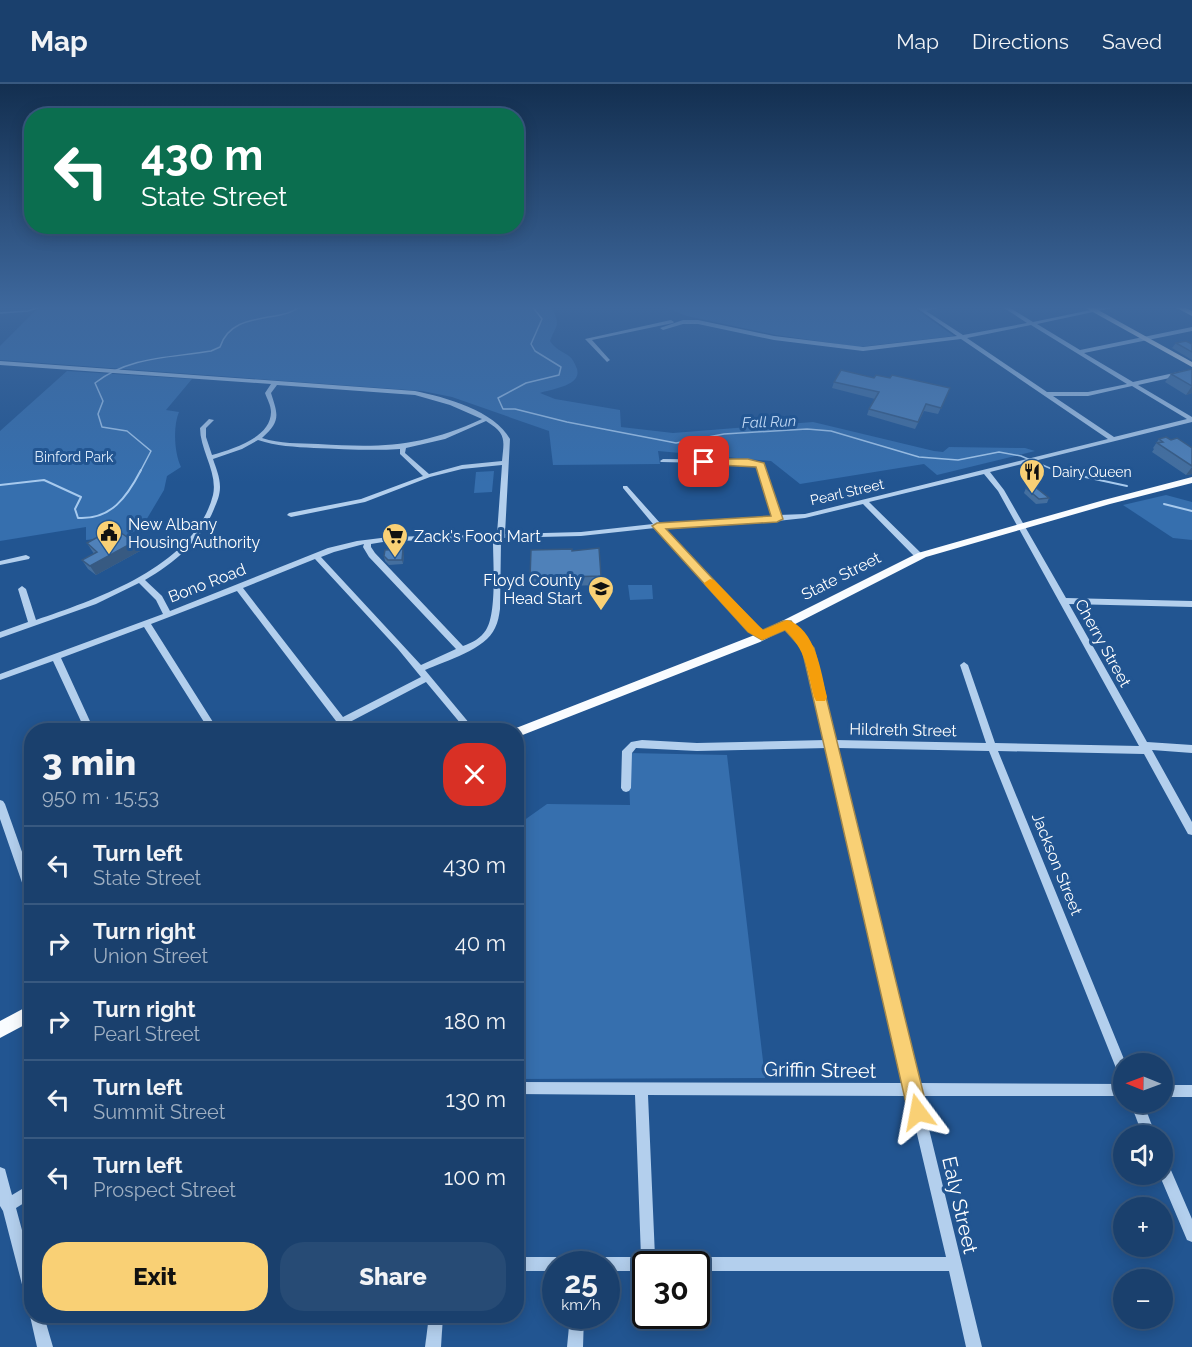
<!DOCTYPE html>
<meta charset="utf-8">
<style>
body{margin:0;font-family:Raleway,sans-serif;background:#274b75;color:#f1f3f6;height:100vh;display:flex;flex-direction:column;font-size:22px;white-space:nowrap}
*{box-sizing:border-box;margin:0}
p{font-size:20px;color:#9fafc2}
.icon{flex:none;width:33px;height:33px;fill:none;stroke:currentColor;stroke-width:2;stroke-linecap:round;stroke-linejoin:round}
.map{position:relative;flex:1;overflow:hidden}
.sheet{position:absolute;left:24px;top:639px;width:500px;height:600px;display:flex;flex-direction:column;background:#1a406d;border-radius:24px;box-shadow:0 3px 15px #0003,0 0 0 2px #385980}
.sheet>*{flex:none}
.guide{position:absolute;left:24px;top:24px;width:500px;height:126px;border-radius:24px;box-shadow:0 3px 15px #0003,0 0 0 2px #385980;background:#0b6e4f;color:#fff;overflow:hidden}
.needle{width:39px;rotate:271deg}
.tools{position:absolute;left:1113px;top:969px;display:grid;gap:12px}
.tools a{display:grid;place-items:center;width:60px;height:60px;border-radius:50%;background:#1a406d;box-shadow:0 3px 15px #0003,0 0 0 2px #385980;font-size:30px}
.speed{position:absolute;left:542px;top:1167px;display:flex;gap:12px;font-size:30px;font-weight:700;text-align:center}
.speed>*{display:grid;place-content:center;width:78px;height:78px;border-radius:50%;background:#1a406d;box-shadow:0 3px 15px #0003,0 0 0 2px #385980;line-height:1}
.speed small{font-size:15px;font-weight:400}
.speed .limit{border:3px solid #111;border-radius:9px;background:#fff;color:#111}
.pin{position:absolute;display:grid;place-items:center;width:51px;height:51px;color:#fff;margin:-26px;border-radius:12px;box-shadow:0 3px 9px #0006}
.me{position:absolute;width:66px;margin:-33px;rotate:347deg;stroke-linejoin:round;filter:drop-shadow(0 0 4px #0008)}
.turn{display:flex;align-items:center;gap:21px;height:126px;padding:0 18px;font-size:27px}
.turn .icon{width:78px;height:78px;stroke-width:2.5}
.turn b{display:block;font-size:42px;line-height:51px}
.round{display:grid;place-items:center;flex:none;width:63px;height:63px;border-radius:24px;background:#274b75}
.overview{display:flex;align-items:center;justify-content:space-between;height:102px;padding:0 18px}
h1{font-size:36px;font-weight:800;line-height:45px}
.button{display:flex;gap:12px;margin-top:auto;padding:12px 18px}
.button a{flex:1;height:69px;border-radius:24px;background:#f9d075;color:#111;font-size:24px;font-weight:800;line-height:69px;text-align:center}
.button a+a{background:#274b75;color:#f1f3f6}
ul{padding:0;list-style:none}
li{display:flex;align-items:center;gap:18px;height:78px;padding:0 18px;border-top:2px solid #385980}
li div{flex:1}
li b{display:block;font-size:22px}
li em{font-style:normal}
header{display:flex;align-items:center;gap:36px;box-sizing:border-box;height:84px;padding:0 30px;background:#1a406d;border-bottom:2px solid #385980}
header strong{font-size:28px}
nav{display:flex;gap:33px;margin-inline-start:auto;font-size:21px}
.map>svg:first-child{display:block}
</style>
<header>
<strong>Map</strong>
<nav><a>Map</a><a>Directions</a><a>Saved</a></nav>
</header>
<div class="map">
<svg width="1192" height="1263" viewBox="0 0 1192 1263">
<rect width="100%" height="100%" fill="#225591"/>
<g fill="#366fae">
<path d="M46,222H551C561,243 557,238 550,257C555,265 562,267 569,272C573,275 575,280 577,285C582,302 551,305 540,309L555,315L620,326L621,343L673,349L813,338L934,367L943,368L949,363L1025,364L1035,367L937,391L924,380L800,400L771,377L658,367L660,380L553,381L549,347L452,313L422,307L0,276V262L37,225Z"/>
<polygon points="661,222 911,222 954,252 859,263 776,251 687,232"/>
<path d="M67,287L192,295L166,326L179,328C173,342 174,368 181,383L167,392L164,406L142,443L126,452L86,456V443L0,457V347Z"/>
<polygon points="494,387 492,408 474,409 476,388"/>
<polygon points="1166,411 1192,418 1192,456 1173,454 1123,421"/>
<polygon points="628,501 652,501 653,515 630,516"/>
<polygon points="628,669 727,671 765,994 516,995 516,742 547,720 630,721"/>
</g>
<g fill="none" stroke-linecap="round" stroke-linejoin="round">
<g stroke="#a7caee" stroke-width="1.5">
<polyline points="532,222 542,235 531,260 535,267 561,283 559,291 526,299 498,314 503,325 515,325 567,338 676,359 724,350 807,345 831,347 919,373 958,376 999,368 1021,372 1059,388"/>
<polyline points="0,229 28,227 42,222"/>
<path d="M140,388L151,367L127,347L102,343L98,330L103,317L95,299C130,272 170,274 211,267L220,263C229,234 260,236 284,230C290,229 296,225 302,222"/>
</g>
<g stroke="#a7caee" stroke-width="2">
<polyline points="1053,386 1127,402"/>
<path d="M0,401L44,396L81,413L75,425L78,434C111,436 127,413 141,386"/>
<polyline points="1164,420 1192,427"/>
</g>
<g fill="#b3cfed" fill-rule="evenodd">
<path d="M914,222H920L923,224L945,222L926,227L963,251L1027,239L1001,222H1007L1033,238L1110,222H1121L1037,240L1080,266L1192,243V247L1084,269L1133,298L1192,285V289L1138,301L1192,333V338L990,388L1004,406L1066,514L1192,517V523L1069,520L1147,658L1192,661V669L1152,666L1192,738V751L1188,750L1144,670L998,667L1126,980H1124V995L1120,993L1118,989L989,667L837,664L918,999L1124,1000V1012H921L982,1263H966L949,1187H696V1180H645V1187H606V1180H555V1187H516V1173H641L635,1011L516,1010V998L905,999L828,664L697,667L636,664L632,669L631,704L629,707L626,708L623,707L621,704L622,667L631,658L642,656L697,659L826,656L806,569L800,557L783,540L787,537L790,538L806,553L814,569L835,656L986,659L960,581L964,578L968,581L995,659L1139,662L998,407L984,390L869,418L922,470V474H916L863,420L805,434L777,437L774,436L662,444L756,543L766,551L762,554L750,547L655,444L581,452L502,454L501,457L500,525C499,532 498,538 495,544C486,565 446,577 425,586L475,646H466L426,598L348,639L352,646H343L341,643L334,646H323L324,643L336,637L237,507L151,540L218,646H209L144,543L61,574L94,646H85L53,577L0,596V590L163,530L156,516L139,499L96,520L0,554V548L28,538L18,505L22,502L26,505L36,536C97,515 195,482 213,411C218,389 200,366 200,344L209,335L214,336L206,344V353L212,371C232,365 271,354 271,328C271,321 267,315 265,309L271,300L0,281V277L415,307C445,313 495,327 510,355L505,450L581,448L653,440L623,404V402H627L660,439L772,432L757,382L748,380L661,378L660,377L663,375L748,376L762,380L779,431L805,430L1108,355L961,255L863,267L774,256L698,240H683L663,246L660,244L683,236H698L774,252L863,263L957,252ZM1031,241L1127,300L1088,308H1047L967,254ZM277,301L415,311L450,321L482,335C421,363 383,364 318,360C299,359 280,360 262,354C281,337 278,331 271,309ZM1132,302L1187,335L1114,353L1053,312H1088ZM486,337C507,350 504,356 502,377L462,381L429,390L405,369L406,364L445,355ZM258,356C276,362 295,363 314,364C343,365 371,367 400,365V370L423,392L361,415L289,429L287,431L291,433L365,418L430,393L462,385L502,381L497,450L389,453L357,457L328,464L170,527L162,512L145,496C174,479 201,457 214,425C217,418 220,411 220,403C220,393 216,384 213,375L242,365ZM495,455L493,457C493,478 497,529 486,546C481,554 472,559 463,562L375,469L371,463V460L389,457ZM364,460L363,463L369,473L456,565L421,581L321,473L334,468ZM315,475L398,565L421,593L343,633L243,504ZM648,1011L908,1012L946,1173H655Z"/>
<polygon points="671,236 674,238 673,239 592,256 609,275 610,276 607,278 585,255"/>
<polygon points="26,471 30,473 29,475 0,481 0,477"/>
<polygon points="0,716 3,717 5,720 32,796 32,818 28,817 27,813 0,735"/>
<rect x="1162" y="1001" width="30" height="12"/>
<polygon points="1130,1018 1143,1018 1156,1052 1143,1052"/>
<polygon points="1162,1076 1167,1077 1192,1135 1192,1158 1187,1156 1159,1090 1162,1090"/>
<polygon points="0,1083 5,1085 12,1111 32,1099 32,1114 16,1124 32,1183 32,1219 27,1217 25,1212 3,1127 0,1122"/>
<polygon points="32,1227 32,1232 44,1232 53,1263 37,1263 30,1232"/>
<polygon points="429,1232 443,1232 441,1263 425,1263"/>
<polygon points="570,1232 584,1232 583,1263 567,1263"/>
</g>
<g fill="#f9fcff" fill-rule="evenodd">
<polygon points="1082,222 1091,222 1192,278 1192,283"/>
<polygon points="1173,222 1182,222 1192,227 1192,232"/>
<polygon points="1192,393 1192,399 1110,420 926,473 760,558 520,652 516,654 516,646 511,646 752,552 918,469 1104,416"/>
<polygon points="32,920 32,937 0,954 0,937"/>
</g>
</g>
<g fill="#446f9f">
<polygon points="1176,259 1192,260 1192,276 1172,264"/>
<polygon points="1192,285 1192,309 1186,311 1165,298 1171,290"/>
<polygon points="874,294 890,294 950,304 938,330 924,327 915,345 867,331 869,325 875,315 832,304 834,298"/>
<polygon points="1159,355 1171,356 1192,364 1192,390 1186,391 1152,368 1154,365 1153,364"/>
<polygon points="1026,404 1049,414 1047,419 1036,420 1024,409"/>
<polygon points="87,459 140,467 96,491 88,485 82,476 94,470"/>
<polygon points="572,467 601,492 601,501 531,503 530,494"/>
<polygon points="404,470 403,480 389,481 385,477 384,472"/>
</g>
<g fill="#375a82">
<polygon points="1192,302 1192,309 1186,311"/>
<polygon points="1192,383 1192,390 1186,391"/>
<polygon points="134,458 140,467 96,491 90,482"/>
<polygon points="403,465 404,470 403,480 402,476"/>
</g>
<g fill="#4f81b9" stroke="#375a82" stroke-width="1.5">
<polygon points="1186,257 1192,260 1192,268 1176,259"/>
<polygon points="1192,285 1192,302 1171,290"/>
<polygon points="841,286 874,294 876,291 890,294 892,291 950,304 941,324 926,320 918,338 869,325 879,308 834,298"/>
<polygon points="1166,353 1171,356 1177,354 1192,364 1192,382 1157,359 1163,358 1159,355"/>
<polygon points="1034,402 1049,414 1039,415 1026,404"/>
<polygon points="114,444 134,458 90,482 82,476 97,468 87,459"/>
<polygon points="599,464 601,492 530,494 531,466 572,465 572,467"/>
<polygon points="403,465 402,476 388,476 384,472 385,466"/>
</g>
<linearGradient id="sky" x2="0" y2="1"><stop stop-color="#132f50"/><stop offset="0.56" stop-color="#3e689d"/><stop offset="1" stop-color="#3e689d" stop-opacity="0"/></linearGradient>
<rect width="1192" height="399" fill="url(#sky)"/>
<polygon fill="#f9d075" stroke="#a2874c" stroke-width="1.5" points="704,375 748,375 764,379 783,435 777,438 666,445 757,542 763,546 783,537 791,537 814,564 928,1028 925,1035 918,1038 911,1035 908,1028 802,565 785,546 762,556 748,548 652,442 657,439 771,432 756,383 700,380 699,378"/>
<path fill="#f59e0b" d="M710,495L714,496L763,546L787,536C816,545 821,588 827,613L825,617H816L814,613C807,585 806,566 785,546L762,556L748,548L706,502L704,499Z"/>
<defs>
<symbol id="restaurant-pin" viewBox="-11 -11 22 30"><path d="M0 17L-7.5 6A9.5 9.5 0 1 1 7.5 6Z" fill="#f9d075" stroke="#225591"/><path d="M-5-6h1v4h1v-4h1v4h1v-4h1v5L-1.5 .5V6h-2V.5L-5-1ZM5-6V6H3V1.5H1.5Q1.5-4 5-6Z" fill="#111"/></symbol>
<symbol id="civic-pin" viewBox="-11 -11 22 30"><path d="M0 17L-7.5 6A9.5 9.5 0 1 1 7.5 6Z" fill="#f9d075" stroke="#225591"/><path d="M-.6-6.5H3V-4.5H.6V-3L4-1V1h2V6H-6V1h2V-1L-.6-3ZM-1.2 2.5V6h2.4V2.5Z" fill="#111"/></symbol>
<symbol id="supermarket-pin" viewBox="-11 -11 22 30"><path d="M0 17L-7.5 6A9.5 9.5 0 1 1 7.5 6Z" fill="#f9d075" stroke="#225591"/><path d="M-6-5.5h2.5l.6 2H6L4.5 2H-2.5L-4.4-4H-6ZM-1.5 3.2a1.3 1.3 0 1 0 .1 0ZM3 3.2a1.3 1.3 0 1 0 .1 0Z" fill="#111"/></symbol>
<symbol id="school-pin" viewBox="-11 -11 22 30"><path d="M0 17L-7.5 6A9.5 9.5 0 1 1 7.5 6Z" fill="#f9d075" stroke="#225591"/><path d="M0-5L7-2L0 1L-7-2ZM-4 1L0 2.5L4 1V4Q0 6-4 4Z" fill="#111"/></symbol>
</defs>
<g fill-rule="evenodd">
<use href="#restaurant-pin" x="1017" y="373" width="30" height="40"/>
<use href="#civic-pin" x="94" y="434" width="30" height="40"/>
<use href="#supermarket-pin" x="380" y="437" width="30" height="40"/>
<use href="#school-pin" x="586" y="490" width="30" height="40"/>
</g>
<g text-anchor="middle" dominant-baseline="central" stroke-width="6" stroke-linejoin="round" paint-order="stroke">
<g font-size="14" fill="#d9e8f9" stroke="#225591">
<text x="74" y="373">Binford Park</text>
</g>
<g font-size="14" fill="#fff" stroke="#225591" text-anchor="start">
<text x="1052" y="388">Dairy Queen</text>
</g>
<g font-size="14" fill="#fff" stroke="#225591">
<text transform="translate(847 408) rotate(-13)">Pearl Street</text>
</g>
<g font-size="15" font-style="italic" fill="#c0d8f4" stroke="#225591">
<text transform="translate(769 338) rotate(-2)">Fall Run</text>
</g>
<g font-size="16" fill="#fff" stroke="#225591" text-anchor="start">
<text x="128" y="440">New Albany<tspan x="128" dy="18">Housing Authority</tspan></text>
<text x="414" y="452">Zack's Food Mart</text>
<text x="582" y="496" text-anchor="end">Floyd County<tspan x="582" dy="18">Head Start</tspan></text>
</g>
<g font-size="16" fill="#fff" stroke="#225591">
<text transform="translate(841 492) rotate(-27)">State Street</text>
<text transform="translate(207 499) rotate(-21)">Bono Road</text>
<text transform="translate(1103 559) rotate(61)">Cherry Street</text>
<text transform="translate(903 646) rotate(1)">Hildreth Street</text>
<text transform="translate(1057 780) rotate(68)">Jackson Street</text>
</g>
<g font-size="20" fill="#fff" stroke="#225591">
<text transform="translate(820 986) rotate(1)">Griffin Street</text>
<text transform="translate(960 1121) rotate(77)">Ealy Street</text>
</g>
</g>
</svg>
<div class="tools">
<a><svg class="needle" viewBox="-14 -14 28 28"><path d="M0-13l5 13h-10z" fill="#e53935"/><path d="M0 13l5-13h-10z" fill="#9fafc2"/></svg></a>
<a><svg class="icon" aria-label="sound" viewBox="0 0 24 24"><path d="M4 9h4l5-4v14l-5-4H4zM17 9q2 3 0 6"/></svg></a>
<a>+</a>
<a>−</a>
</div>
<div class="speed"><div>25<small>km/h</small></div><div class="limit">30</div></div>
<div class="pin" style="left:704px;top:378px;background:#d93025"><svg class="icon" aria-label="arrive" viewBox="0 0 24 24"><path d="M6 21V4h12l-3 4 3 4H6"/></svg></div>
<svg class="me" style="left:918px;top:1028px" viewBox="-20 -20 40 40"><path d="M0-17L14 15 0 8-14 15z" fill="#f9d075" stroke="#fff" stroke-width="4"/></svg>
<div class="guide">
<div class="turn"><svg class="icon" aria-label="left" viewBox="0 0 24 24"><path d="M17 20v-9H6M10 6l-5 5 5 5"/></svg><div><b>430 m</b>State Street</div></div>
</div>
<section class="sheet">
<div class="overview"><div><h1>3 min</h1><p>950 m · 15:53</p></div><a class="round" style="background:#d93025;color:#fff"><svg class="icon" aria-label="close" viewBox="0 0 24 24"><path d="M6 6l12 12M18 6L6 18"/></svg></a></div>
<ul>
<li><svg class="icon" aria-label="left" viewBox="0 0 24 24"><path d="M17 20v-9H6M10 6l-5 5 5 5"/></svg><div><b>Turn left</b><p>State Street</p></div><em>430 m</em></li>
<li><svg class="icon" aria-label="right" viewBox="0 0 24 24"><path d="M7 20v-9h11M14 6l5 5-5 5"/></svg><div><b>Turn right</b><p>Union Street</p></div><em>40 m</em></li>
<li><svg class="icon" aria-label="right" viewBox="0 0 24 24"><path d="M7 20v-9h11M14 6l5 5-5 5"/></svg><div><b>Turn right</b><p>Pearl Street</p></div><em>180 m</em></li>
<li><svg class="icon" aria-label="left" viewBox="0 0 24 24"><path d="M17 20v-9H6M10 6l-5 5 5 5"/></svg><div><b>Turn left</b><p>Summit Street</p></div><em>130 m</em></li>
<li><svg class="icon" aria-label="left" viewBox="0 0 24 24"><path d="M17 20v-9H6M10 6l-5 5 5 5"/></svg><div><b>Turn left</b><p>Prospect Street</p></div><em>100 m</em></li>
</ul>
<div class="button"><a>Exit</a><a>Share</a></div>
</section>
</div>
